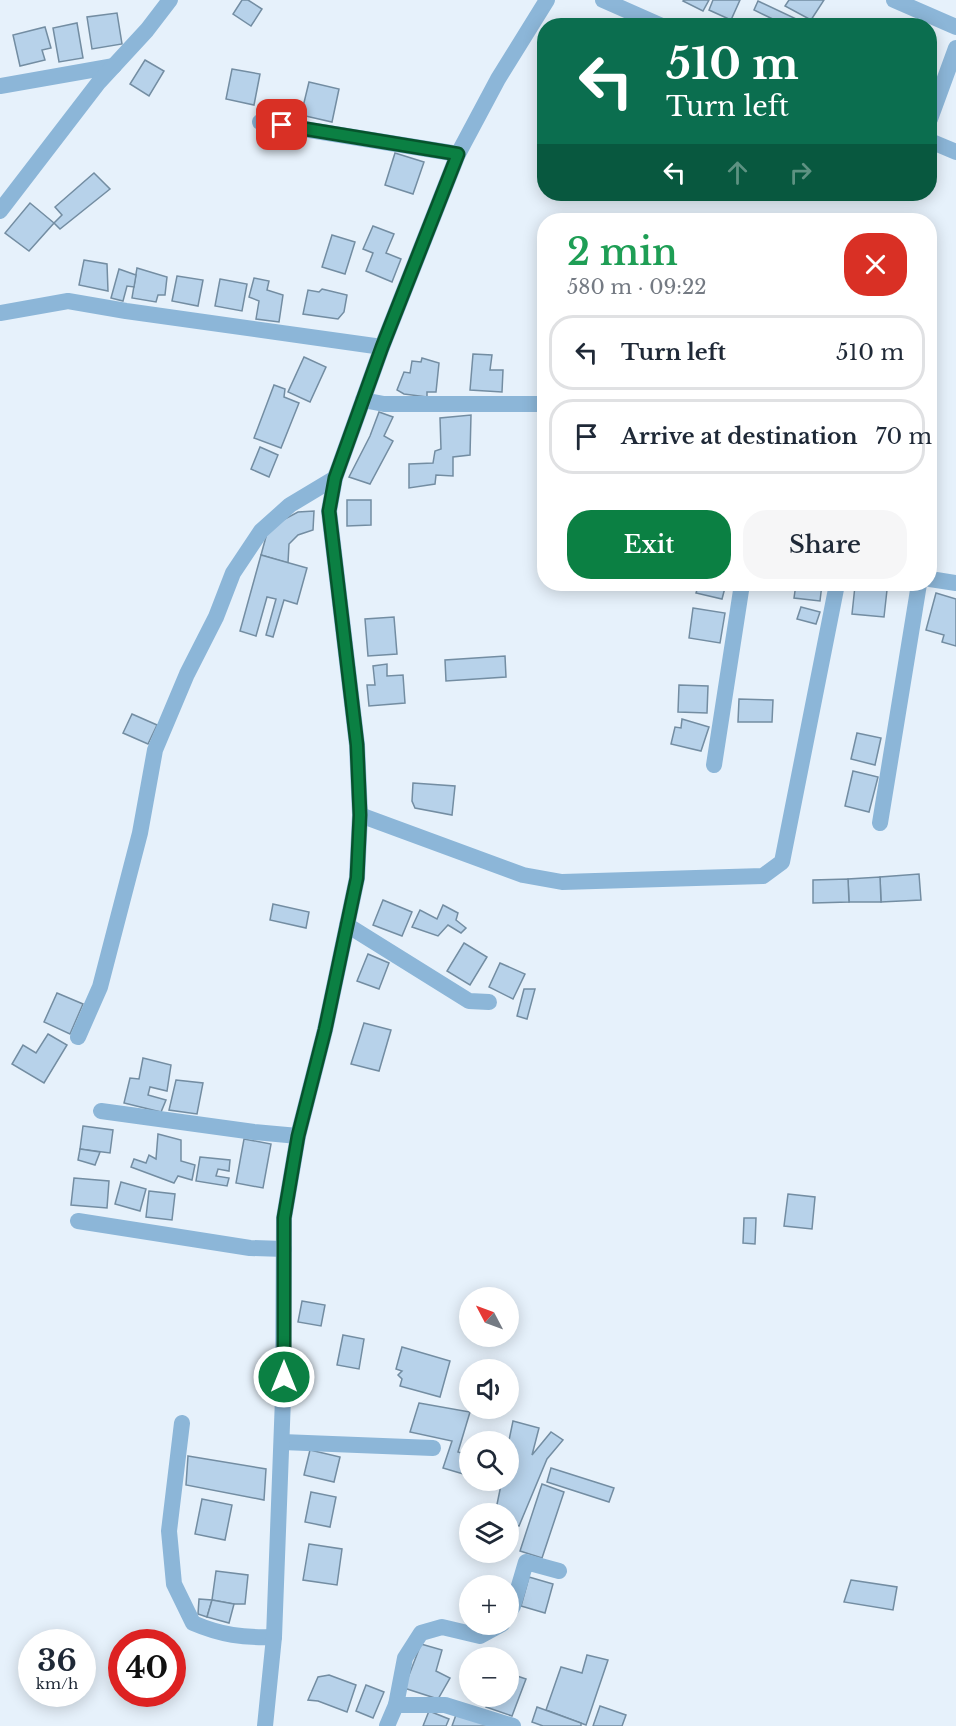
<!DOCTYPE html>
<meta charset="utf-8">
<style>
body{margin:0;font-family:"Libre Baskerville",serif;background:#f6f6f7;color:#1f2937;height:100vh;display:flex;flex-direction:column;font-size:22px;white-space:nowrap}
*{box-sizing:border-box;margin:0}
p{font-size:20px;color:#747a83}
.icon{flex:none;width:33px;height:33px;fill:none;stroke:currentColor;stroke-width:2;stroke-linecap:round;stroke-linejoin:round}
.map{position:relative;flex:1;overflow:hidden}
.details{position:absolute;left:537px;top:213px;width:400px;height:378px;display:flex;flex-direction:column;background:#fff;border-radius:24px;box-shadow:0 3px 15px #0003}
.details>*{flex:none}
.guide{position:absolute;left:537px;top:18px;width:400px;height:183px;border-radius:24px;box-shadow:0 3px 15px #0003;background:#0b6e4f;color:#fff;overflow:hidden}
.needle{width:39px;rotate:311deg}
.controls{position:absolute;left:459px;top:1287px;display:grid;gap:12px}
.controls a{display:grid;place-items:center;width:60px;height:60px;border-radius:50%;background:#fff;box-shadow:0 3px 15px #0003;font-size:30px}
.speed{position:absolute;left:18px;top:1629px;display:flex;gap:12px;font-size:30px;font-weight:700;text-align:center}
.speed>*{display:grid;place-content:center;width:78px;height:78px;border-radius:50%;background:#fff;box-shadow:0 3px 15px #0003;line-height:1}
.speed small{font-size:15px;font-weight:400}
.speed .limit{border:9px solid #d22;background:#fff;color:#111}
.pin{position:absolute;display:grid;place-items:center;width:51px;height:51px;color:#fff;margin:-26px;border-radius:12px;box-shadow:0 3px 9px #0006}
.me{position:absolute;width:66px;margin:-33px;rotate:0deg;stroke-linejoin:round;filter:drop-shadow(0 0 4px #0008)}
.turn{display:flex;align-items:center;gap:21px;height:126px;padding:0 30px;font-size:27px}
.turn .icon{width:78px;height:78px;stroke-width:2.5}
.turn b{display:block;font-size:42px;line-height:51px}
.lanes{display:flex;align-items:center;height:57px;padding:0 30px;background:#0003;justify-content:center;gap:30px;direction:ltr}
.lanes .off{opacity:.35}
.round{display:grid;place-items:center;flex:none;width:63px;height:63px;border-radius:24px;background:#f6f6f7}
.head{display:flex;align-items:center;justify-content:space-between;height:102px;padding:0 30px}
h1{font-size:36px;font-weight:600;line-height:45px;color:#1e9e55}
.primary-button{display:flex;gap:12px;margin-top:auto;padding:12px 30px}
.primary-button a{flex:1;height:69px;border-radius:24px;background:#0b8043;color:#fff;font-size:24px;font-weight:600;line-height:69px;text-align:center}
.primary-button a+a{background:#f6f6f7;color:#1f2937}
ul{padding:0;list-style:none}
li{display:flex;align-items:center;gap:18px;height:75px;margin:0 12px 9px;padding:0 18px;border:3px solid #e0e1e3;border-radius:24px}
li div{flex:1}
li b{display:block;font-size:22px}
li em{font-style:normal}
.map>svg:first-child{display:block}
</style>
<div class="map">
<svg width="956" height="1726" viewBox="0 0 956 1726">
<rect width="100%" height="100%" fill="#e6f1fb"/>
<g fill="#b7d2ea" stroke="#738da2" stroke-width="1.5">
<polygon points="242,0 248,0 262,9 251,26 233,14"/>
<polygon points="684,0 709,0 703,11 683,1"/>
<polygon points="713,0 740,0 731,20 709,10"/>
<polygon points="789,0 824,0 811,20 785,6"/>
<polygon points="758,1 807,24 806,26 780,26 781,23 754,10"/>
<polygon points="117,13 122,44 92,49 87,17"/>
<polygon points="77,23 83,58 59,62 53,28"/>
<polygon points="45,27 51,48 42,50 45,60 20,66 13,35"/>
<polygon points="145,60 164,71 149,96 130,84"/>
<polygon points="232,69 260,74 254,105 226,99"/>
<polygon points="309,82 339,89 332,122 301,115"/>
<polygon points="395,153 424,162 413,194 385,185"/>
<polygon points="94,173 110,189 60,229 54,223 62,215 55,207"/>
<polygon points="30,203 54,223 29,251 5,233"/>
<polygon points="373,226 394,234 386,253 401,259 392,282 366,271 373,253 363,249"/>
<polygon points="332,235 355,242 345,274 322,267"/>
<polygon points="84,260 107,264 108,291 79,285"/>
<polygon points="137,268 167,277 165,295 158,295 156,302 132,298"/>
<polygon points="119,269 136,275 134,287 127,286 123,301 111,298"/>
<polygon points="177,276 203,280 198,306 172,301"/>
<polygon points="254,278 269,281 267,290 283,295 279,322 256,319 259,301 249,297"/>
<polygon points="220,279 247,284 242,311 215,306"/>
<polygon points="322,289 347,295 344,312 338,319 303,314 308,290 319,292"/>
<polygon points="473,354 492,355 490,370 503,370 502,392 470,390"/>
<polygon points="304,357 326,367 310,402 288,392"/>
<polygon points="422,358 439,363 436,392 427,392 427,397 404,394 397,390 404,372 410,373 412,361 421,362"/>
<polygon points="274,385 285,389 284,397 299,403 281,448 254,438"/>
<polygon points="379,412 393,417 384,436 393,441 370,484 349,477 370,436"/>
<polygon points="471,415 470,455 453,457 453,476 436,475 435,484 409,488 409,464 433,463 435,451 441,449 440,418"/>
<polygon points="260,447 278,455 269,477 251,469"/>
<polygon points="347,500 371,500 371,525 347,526"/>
<polygon points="314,511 313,530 298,535 289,544 288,563 261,555 267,533 279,522 298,512"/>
<polygon points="261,555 307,568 297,604 284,600 273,637 266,635 276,599 267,597 256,636 240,631"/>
<polygon points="699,584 726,584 722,599 696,593"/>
<polygon points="796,584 822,584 820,601 794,598"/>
<polygon points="855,586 887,590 884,617 852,614"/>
<polygon points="936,593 956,599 956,646 942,642 944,635 926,630"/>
<polygon points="801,607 820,612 816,624 797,619"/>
<polygon points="693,608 725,613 720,643 689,638"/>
<polygon points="394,617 397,654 368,656 365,619"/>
<polygon points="505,656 506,677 446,681 445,660"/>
<polygon points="387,664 387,676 403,675 405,703 369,706 367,685 375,685 373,666"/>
<polygon points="679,685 708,686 707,713 678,712"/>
<polygon points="739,699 773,700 772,722 738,722"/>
<polygon points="132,714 157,725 148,744 123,733"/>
<polygon points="682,719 709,727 701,751 671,744 675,727 681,728"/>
<polygon points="857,733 881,738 875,765 851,759"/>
<polygon points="853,771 878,777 869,812 845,806"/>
<polygon points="413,783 455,786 452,815 415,808 412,801"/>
<polygon points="919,874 921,900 881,902 880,877"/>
<polygon points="880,877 881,902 849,902 848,879"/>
<polygon points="848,879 849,902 813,903 813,880"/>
<polygon points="383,900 412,912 402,936 373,925"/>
<polygon points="273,904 309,912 306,928 270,920"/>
<polygon points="443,905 458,913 456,920 466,928 461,933 448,925 438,936 412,927 420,910 437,919"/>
<polygon points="464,943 487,957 470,985 447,971"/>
<polygon points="368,954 389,963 379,989 357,981"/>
<polygon points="500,963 525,974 513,999 489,987"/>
<polygon points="524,989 535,989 527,1019 517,1016"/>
<polygon points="57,993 83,1004 70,1034 44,1022"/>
<polygon points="364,1023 391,1030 379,1071 351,1064"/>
<polygon points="48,1034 67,1045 44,1083 12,1064 23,1045 36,1053"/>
<polygon points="143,1058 171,1065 167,1091 150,1087 148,1095 166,1100 161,1112 124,1103 130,1078 139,1079"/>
<polygon points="176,1080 203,1083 197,1114 169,1110"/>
<polygon points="83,1126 113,1130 110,1153 80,1149"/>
<polygon points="158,1134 181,1140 181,1161 195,1165 192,1180 178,1176 174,1183 131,1167 134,1159 146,1163 149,1155 156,1159"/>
<polygon points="244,1139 271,1144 263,1188 236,1183"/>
<polygon points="80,1149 100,1152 95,1165 78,1160"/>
<polygon points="200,1157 230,1160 229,1171 218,1169 216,1176 229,1178 227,1186 196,1181"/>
<polygon points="74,1178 109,1181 107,1208 71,1205"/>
<polygon points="121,1182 146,1189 140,1211 115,1204"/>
<polygon points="149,1191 175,1194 172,1220 146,1217"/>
<polygon points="788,1194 815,1197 812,1229 784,1226"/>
<polygon points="744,1218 756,1218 755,1244 743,1243"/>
<polygon points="302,1301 325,1305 321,1326 298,1322"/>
<polygon points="343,1335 364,1339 359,1369 337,1365"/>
<polygon points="402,1347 450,1361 440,1397 400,1386 402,1379 398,1375 402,1371 396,1369"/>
<polygon points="419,1403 470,1412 458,1452 470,1455 470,1476 443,1468 452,1441 410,1432"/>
<polygon points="513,1421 539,1428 532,1455 551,1432 563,1440 547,1459 519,1526 508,1522 508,1514 495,1514 502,1480 508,1480 508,1445"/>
<polygon points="310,1450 340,1457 334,1482 304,1475"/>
<polygon points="188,1456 266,1469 264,1500 186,1485"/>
<polygon points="551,1468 614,1488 609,1502 547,1482"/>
<polygon points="542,1484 564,1492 542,1558 520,1551"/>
<polygon points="311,1492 336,1497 330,1527 305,1522"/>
<polygon points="202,1499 232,1505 225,1540 195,1534"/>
<polygon points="309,1544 342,1549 337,1585 303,1580"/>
<polygon points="216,1571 248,1575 245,1604 234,1604 212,1600"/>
<polygon points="529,1577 553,1584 545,1613 521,1606"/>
<polygon points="851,1580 897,1587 893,1610 844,1602"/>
<polygon points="199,1599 212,1600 207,1617 198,1614"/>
<polygon points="212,1600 234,1604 229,1623 207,1617"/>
<polygon points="421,1644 442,1650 436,1671 450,1678 438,1699 404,1688"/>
<polygon points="587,1655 608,1660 586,1725 546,1710 561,1667 582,1673"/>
<polygon points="508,1673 526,1679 512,1716 486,1707 490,1696 508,1696"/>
<polygon points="329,1675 356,1685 347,1712 318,1701 308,1700 318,1677"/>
<polygon points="366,1685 384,1692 373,1718 356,1711"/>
<polygon points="600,1706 626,1715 622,1726 593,1726"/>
<polygon points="537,1707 581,1723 581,1726 543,1726 532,1722"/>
<polygon points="429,1711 449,1719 446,1726 423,1726"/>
<polygon points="457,1712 493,1726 452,1726"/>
</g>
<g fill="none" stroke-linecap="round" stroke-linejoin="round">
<g stroke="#8cb6d8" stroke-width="16">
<polyline points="603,0 662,26"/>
<polyline points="894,0 956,27"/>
<polyline points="0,86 114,66"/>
<polyline points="930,119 956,48"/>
<polyline points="260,122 458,154"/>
<polyline points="930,141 956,152"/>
<polyline points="0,211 99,82 147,30 170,0"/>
<polyline points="0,313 68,301 126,311 382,347"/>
<polyline points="363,400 384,404 544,404"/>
<polyline points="930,579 956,583"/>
<polyline points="714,765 742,584"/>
<polyline points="360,815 523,875 562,882 763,876 782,862 837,584"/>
<polyline points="880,823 919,584"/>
<polyline points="347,925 469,1001 489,1002"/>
<polyline points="78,1037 100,987 140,833 155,750 187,674 216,617 233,573 261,531 290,505 335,478"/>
<polyline points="101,1111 254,1132 298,1136"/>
<polyline points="78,1221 250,1248 284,1249"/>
<path d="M182,1423L169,1531L174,1584L193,1623C221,1635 243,1638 274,1637"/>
<polyline points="282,1442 433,1448"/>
<polyline points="508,1613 513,1606 526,1562 559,1571"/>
<polyline points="396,1705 405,1658 421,1633 442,1627 480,1636 502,1624"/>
<polyline points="265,1726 274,1637 283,1398 284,1218 298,1136 325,1030 357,878 360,815 357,745 329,511 335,478 382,347 458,154 498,79 547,0"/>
<polyline points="387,1726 396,1705 445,1705 513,1726"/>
</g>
</g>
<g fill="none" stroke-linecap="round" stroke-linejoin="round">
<defs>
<polyline id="route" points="282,125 458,154 382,347 335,478 329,511 357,745 360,815 357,878 325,1030 298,1136 284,1218 284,1377"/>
</defs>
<use href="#route" stroke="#07532c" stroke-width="15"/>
<use href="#route" stroke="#0b8043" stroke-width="10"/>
</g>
</svg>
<div class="controls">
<a><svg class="needle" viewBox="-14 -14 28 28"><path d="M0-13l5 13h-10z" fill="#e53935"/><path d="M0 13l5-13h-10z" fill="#747a83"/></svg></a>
<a><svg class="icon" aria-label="sound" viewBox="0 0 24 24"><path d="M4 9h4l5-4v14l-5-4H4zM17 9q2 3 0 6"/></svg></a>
<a><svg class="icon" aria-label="search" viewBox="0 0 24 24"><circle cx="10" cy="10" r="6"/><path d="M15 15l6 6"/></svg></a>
<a><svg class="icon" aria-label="layers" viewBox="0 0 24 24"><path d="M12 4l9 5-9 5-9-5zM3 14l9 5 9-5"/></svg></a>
<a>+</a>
<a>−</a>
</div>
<div class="speed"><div>36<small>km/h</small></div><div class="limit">40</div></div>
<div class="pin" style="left:282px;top:125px;background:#d93025"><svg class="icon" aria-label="arrive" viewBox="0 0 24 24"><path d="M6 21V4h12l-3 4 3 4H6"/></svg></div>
<svg class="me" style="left:284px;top:1377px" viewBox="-20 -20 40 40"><circle r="17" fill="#0b8043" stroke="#fff" stroke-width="3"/><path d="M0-11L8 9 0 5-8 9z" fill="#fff"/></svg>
<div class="guide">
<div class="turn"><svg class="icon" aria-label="left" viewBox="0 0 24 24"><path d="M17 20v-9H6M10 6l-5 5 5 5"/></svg><div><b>510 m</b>Turn left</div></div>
<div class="lanes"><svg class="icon" aria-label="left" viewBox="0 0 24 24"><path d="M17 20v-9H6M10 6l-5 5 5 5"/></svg><svg class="icon off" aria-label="ahead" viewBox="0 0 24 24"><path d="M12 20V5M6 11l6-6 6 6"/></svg><svg class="icon off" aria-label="right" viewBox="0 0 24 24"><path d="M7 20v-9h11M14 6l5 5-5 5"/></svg></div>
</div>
<section class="details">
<div class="head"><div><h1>2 min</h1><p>580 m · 09:22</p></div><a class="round" style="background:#d93025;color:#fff"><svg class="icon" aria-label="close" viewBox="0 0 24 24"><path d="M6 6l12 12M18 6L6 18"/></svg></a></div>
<ul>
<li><svg class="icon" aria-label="left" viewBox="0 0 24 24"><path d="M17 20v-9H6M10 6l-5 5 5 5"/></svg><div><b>Turn left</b></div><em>510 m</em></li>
<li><svg class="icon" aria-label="arrive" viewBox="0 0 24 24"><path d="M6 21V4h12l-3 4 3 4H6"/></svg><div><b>Arrive at destination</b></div><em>70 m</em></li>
</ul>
<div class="primary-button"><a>Exit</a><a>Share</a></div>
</section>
</div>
